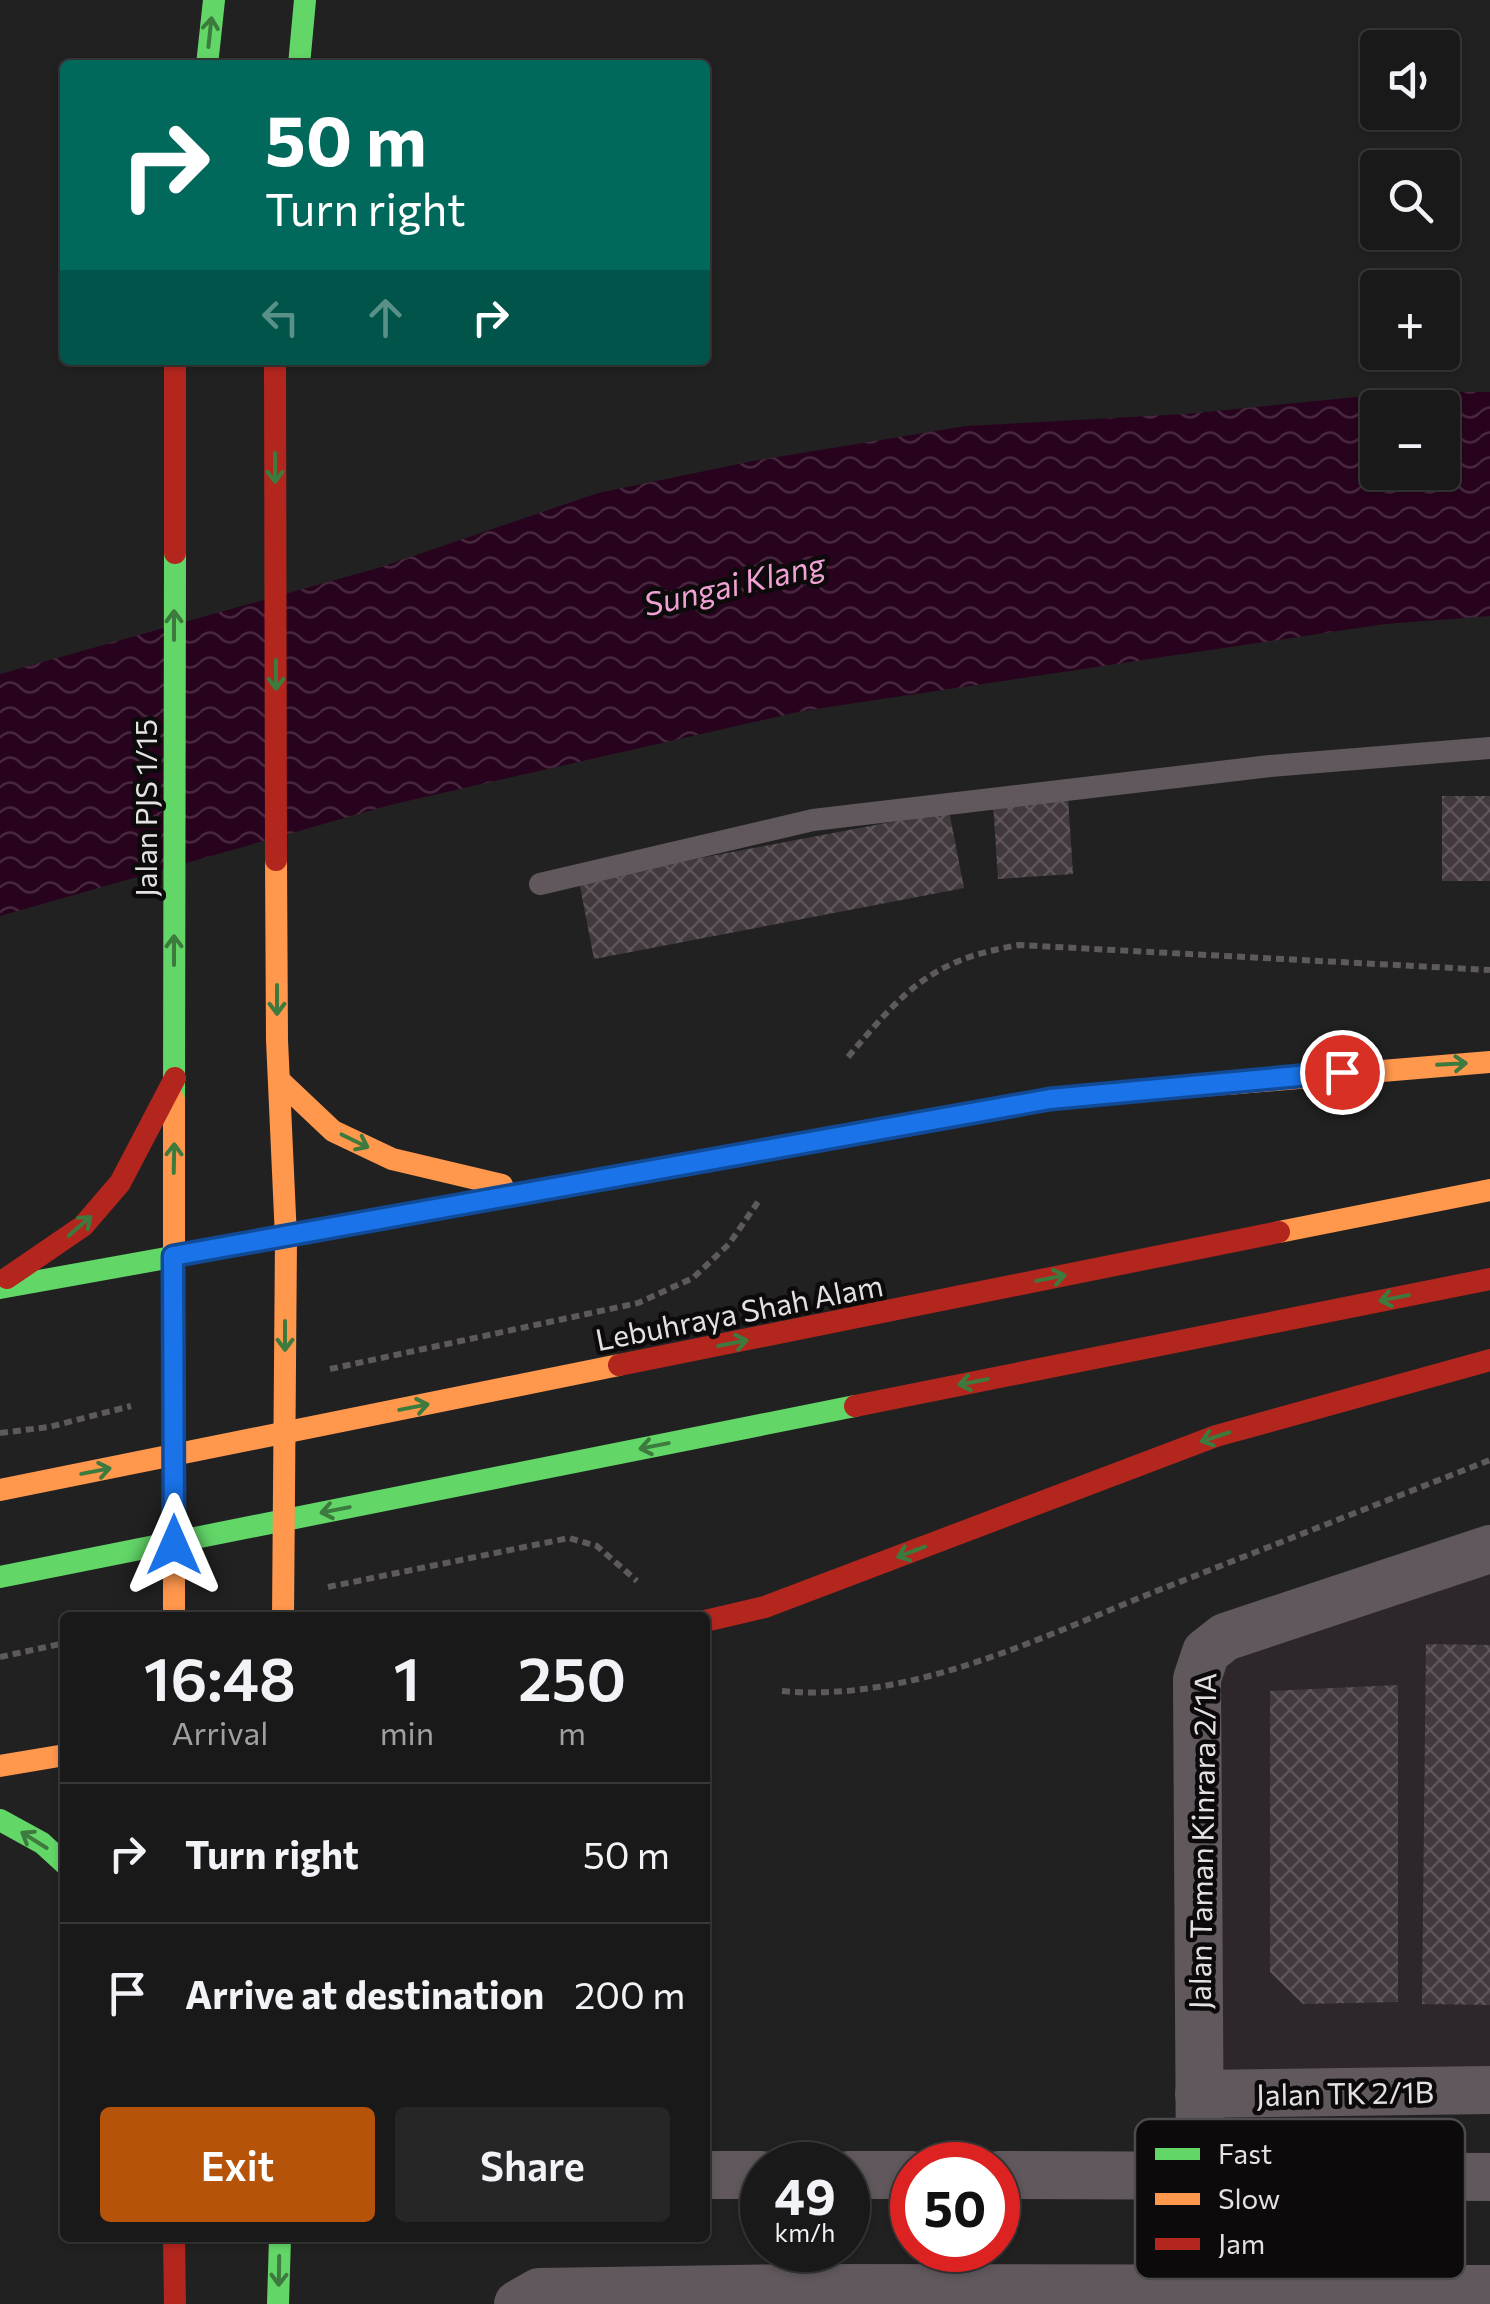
<!DOCTYPE html>
<meta charset="utf-8">
<style>
body{margin:0;font-family:Commissioner,sans-serif;background:#272627;color:#f1f3f6;height:100vh;display:flex;flex-direction:column;font-size:38px;white-space:nowrap}
*{box-sizing:border-box;margin:0}
p{font-size:32px;color:#9fa0a2}
.icon{flex:none;width:55px;height:55px;fill:none;stroke:currentColor;stroke-width:2;stroke-linecap:round;stroke-linejoin:round}
.map{position:relative;flex:1;overflow:hidden}
.side{position:absolute;left:60px;top:1612px;width:650px;height:630px;display:flex;flex-direction:column;background:#1a191a;border-radius:10px;box-shadow:0 2px 8px #0004,0 0 0 2px #383839}
.side>*{flex:none}
.top-card{position:absolute;left:60px;top:60px;width:650px;height:305px;border-radius:10px;box-shadow:0 2px 8px #0004,0 0 0 2px #383839;background:#00695c;color:#fff;overflow:hidden}
.controls{position:absolute;left:1360px;top:30px;display:grid;gap:20px}
.controls a{display:grid;place-items:center;width:100px;height:100px;border-radius:10px;background:#1a191a;box-shadow:0 2px 8px #0004,0 0 0 2px #383839;font-size:50px}
.speed{position:absolute;left:740px;top:2142px;display:flex;gap:20px;font-size:50px;font-weight:700;text-align:center}
.speed>*{display:grid;place-content:center;width:130px;height:130px;border-radius:50%;background:#1a191a;box-shadow:0 2px 8px #0004,0 0 0 2px #383839;line-height:1}
.speed small{font-size:25px;font-weight:400}
.speed .limit{border:15px solid #d22;background:#fff;color:#111}
.pin{position:absolute;display:grid;place-items:center;width:85px;height:85px;color:#fff;margin:-42px;border:5px solid #fff;border-radius:50%;box-shadow:0 2px 10px #0007}
.me{position:absolute;width:110px;margin:-55px;rotate:0deg;stroke-linejoin:round;filter:drop-shadow(0 0 8px #0008)}
.turn{display:flex;align-items:center;gap:35px;height:210px;padding:0 40px;font-size:45px}
.turn .icon{width:130px;height:130px;stroke-width:2.5}
.turn b{display:block;font-size:70px;line-height:85px}
.lanes{display:flex;align-items:center;height:95px;padding:0 40px;background:#0003;justify-content:center;gap:50px;direction:ltr}
.lanes .off{opacity:.35}
.eta{display:flex;justify-content:space-evenly;align-items:center;height:170px;text-align:center}
.eta b{font-size:60px;font-weight:600;line-height:70px}
.button{display:flex;gap:20px;margin-top:auto;padding:20px 40px}
.button a{flex:1;height:115px;border-radius:10px;background:#b45309;color:#fff;font-size:40px;font-weight:600;line-height:115px;text-align:center}
.button a+a{background:#272627;color:#f1f3f6}
ul{padding:0;list-style:none}
li{display:flex;align-items:center;gap:30px;height:140px;padding:0 40px;border-top:2px solid #383839}
li div{flex:1}
li b{display:block;font-size:38px}
li em{font-style:normal}
.map>svg:first-child{display:block}
</style>
<div class="map">
<svg width="1490" height="2304" viewBox="0 0 1490 2304">
<defs>
<pattern id="water-waves" width="16" height="10" patternUnits="userSpaceOnUse" patternTransform="scale(2.5)"><rect width="16" height="10" fill="#28031d"/><path d="M0 5q4-4 8 0t8 0" fill="none" stroke="#47273e"/></pattern>
<pattern id="building-cross-hatch" width="8" height="8" patternUnits="userSpaceOnUse" patternTransform="scale(2.5)"><rect width="8" height="8" fill="#42393f"/><path d="M0 0l8 8M0 8l8-8" fill="none" stroke="#5d555a"/></pattern>
</defs>
<rect width="100%" height="100%" fill="#222122"/>
<polygon fill="#2d262b" points="1490,1565 1490,2074 1212,2079 1220,1662"/>
<path fill="url(#water-waves)" fill-rule="evenodd" d="M1407,392H1490V616L1385,624L802,711L390,805L0,916V674L381,567L598,493L753,461L966,426L1185,414ZM1378,408H1442V472H1378Z"/>
<g fill="url(#building-cross-hatch)">
<rect x="1442" y="796" width="48" height="85"/>
<polygon points="1068,798 1073,874 998,879 993,803"/>
<polygon points="949,811 964,888 594,959 579,881"/>
<polygon points="1426,1644 1490,1645 1490,2005 1422,2004"/>
<polygon points="1398,1685 1398,2002 1303,2004 1270,1972 1270,1691"/>
</g>
<g fill="none" stroke-linecap="round" stroke-linejoin="round">
<g stroke="#5d595c" stroke-width="6" stroke-dasharray="8 5" stroke-linecap="butt">
<path d="M848,1057C904,991 930,960 1019,945L1490,970"/>
<polyline points="330,1369 638,1303 693,1278 729,1244 758,1202"/>
<polyline points="0,1433 49,1427 131,1406"/>
<polyline points="328,1587 569,1538 597,1546 637,1581"/>
<polyline points="0,1657 65,1643"/>
<path d="M782,1691C911,1703 1041,1637 1159,1590C1269,1547 1380,1503 1490,1460"/>
</g>
<polyline stroke="#60585d" stroke-width="22" points="540,884 813,820 1270,766 1490,748"/>
<g stroke="#60585d" stroke-width="48">
<polyline points="1199,2094 1490,2090"/>
<polyline points="1200,2174 1197,1679 1206,1652 1225,1637 1490,1549"/>
<polyline points="705,2175 762,2175"/>
<polyline points="848,2175 912,2175"/>
<polyline points="998,2175 1490,2177"/>
<polyline points="518,2304 539,2292 796,2288 1490,2289"/>
</g>
<g stroke="#63d668" stroke-width="22">
<polyline points="207,65 214,0"/>
<polyline points="299,65 305,0"/>
<polyline points="174,1100 175,553"/>
<polyline points="0,1288 743,1154"/>
<polyline points="0,1577 855,1406"/>
<polyline points="0,1820 42,1843 65,1864"/>
<polyline points="278,2304 280,2238"/>
</g>
<g stroke="#ff974d" stroke-width="22">
<polyline points="276,860 277,1040 286,1238 283,1618"/>
<polyline points="279,1080 333,1131 392,1159 502,1185"/>
<polyline points="1227,1084 1490,1062"/>
<polyline points="1279,1232 1490,1190"/>
<polyline points="0,1490 619,1365"/>
<polyline points="174,1618 174,1100"/>
<polyline points="0,1766 65,1755"/>
</g>
<g stroke="#b3261e" stroke-width="22">
<polyline points="275,360 276,860"/>
<polyline points="175,553 175,360"/>
<polyline points="743,1154 1050,1099 1227,1084"/>
<polyline points="7,1278 83,1226 120,1183 175,1078"/>
<polyline points="619,1365 1279,1232"/>
<polyline points="855,1406 1490,1279"/>
<polyline points="705,1621 765,1607 1216,1436 1490,1360"/>
<polyline points="174,2238 175,2304"/>
</g>
</g>
<defs><path id="oneway-shaft" d="M-6 0H5M1.5-3L5.5 0L1.5 3" fill="none" stroke-width="1.6" stroke-linecap="round" stroke-linejoin="round" transform="scale(2.5)"/></defs>
<g stroke="#3c7a3e">
<use href="#oneway-shaft" transform="translate(210 32) rotate(-84)"/>
<use href="#oneway-shaft" transform="translate(275 468) rotate(90)"/>
<use href="#oneway-shaft" transform="translate(174 625) rotate(-90)"/>
<use href="#oneway-shaft" transform="translate(276 675) rotate(90)"/>
<use href="#oneway-shaft" transform="translate(174 950) rotate(-90)"/>
<use href="#oneway-shaft" transform="translate(277 1000) rotate(90)"/>
<use href="#oneway-shaft" transform="translate(1452 1064) rotate(-3)"/>
<use href="#oneway-shaft" transform="translate(355 1141) rotate(26)"/>
<use href="#oneway-shaft" transform="translate(174 1158) rotate(-89)"/>
<use href="#oneway-shaft" transform="translate(80 1226) rotate(-41)"/>
<use href="#oneway-shaft" transform="translate(1051 1278) rotate(-11)"/>
<use href="#oneway-shaft" transform="translate(1394 1298) rotate(169)"/>
<use href="#oneway-shaft" transform="translate(285 1336) rotate(90)"/>
<use href="#oneway-shaft" transform="translate(733 1343) rotate(-11)"/>
<use href="#oneway-shaft" transform="translate(973 1382) rotate(169)"/>
<use href="#oneway-shaft" transform="translate(414 1407) rotate(-11)"/>
<use href="#oneway-shaft" transform="translate(1215 1437) rotate(162)"/>
<use href="#oneway-shaft" transform="translate(654 1446) rotate(169)"/>
<use href="#oneway-shaft" transform="translate(96 1471) rotate(-11)"/>
<use href="#oneway-shaft" transform="translate(335 1510) rotate(169)"/>
<use href="#oneway-shaft" transform="translate(911 1552) rotate(159)"/>
<use href="#oneway-shaft" transform="translate(34 1840) rotate(-148)"/>
<use href="#oneway-shaft" transform="translate(279 2271) rotate(91)"/>
</g>
<g fill="none" stroke-linecap="round" stroke-linejoin="round">
<defs>
<polyline id="route" points="174,1545 173,1256 1050,1099 1342,1072"/>
</defs>
<use href="#route" stroke="#114b97" stroke-width="25"/>
<use href="#route" stroke="#1a73e8" stroke-width="18"/>
</g>
<g text-anchor="middle" dominant-baseline="central" stroke-width="9" stroke-linejoin="round" paint-order="stroke">
<g font-size="30" fill="#e3e1e2" stroke="#0c0a0b">
<text transform="translate(144 808) rotate(-90)">Jalan PJS 1/15</text>
<text transform="translate(739 1311) rotate(-11)">Lebuhraya Shah Alam</text>
<text transform="translate(1201 1841) rotate(-89)">Jalan Taman Kinrara 2/1A</text>
<text transform="translate(1345 2092) rotate(-1)">Jalan TK 2/1B</text>
</g>
<g font-size="32" font-style="italic" fill="#f0a1d3" stroke="#0c0a0b">
<text transform="translate(734 583) rotate(-13)">Sungai Klang</text>
</g>
</g>
<rect x="1135" y="2119" width="330" height="160" rx="15" fill="#0c0a0b" stroke="#4c4a4c" stroke-width="2.5"/>
<rect x="1155" y="2148" width="45" height="12" fill="#63d668"/>
<rect x="1155" y="2193" width="45" height="12" fill="#ff974d"/>
<rect x="1155" y="2238" width="45" height="12" fill="#b3261e"/>
<g font-size="28" fill="#e3e1e2">
<text x="1218" y="2164">Fast</text>
<text x="1218" y="2209">Slow</text>
<text x="1218" y="2254">Jam</text>
</g>
</svg>
<div class="controls">
<a><svg class="icon" aria-label="sound" viewBox="0 0 24 24"><path d="M4 9h4l5-4v14l-5-4H4zM17 9q2 3 0 6"/></svg></a>
<a><svg class="icon" aria-label="search" viewBox="0 0 24 24"><circle cx="10" cy="10" r="6"/><path d="M15 15l6 6"/></svg></a>
<a>+</a>
<a>−</a>
</div>
<div class="speed"><div>49<small>km/h</small></div><div class="limit">50</div></div>
<div class="pin" style="left:1342px;top:1072px;background:#d93025"><svg class="icon" aria-label="arrive" viewBox="0 0 24 24"><path d="M6 21V4h12l-3 4 3 4H6"/></svg></div>
<svg class="me" style="left:174px;top:1545px" viewBox="-20 -20 40 40"><path d="M0-17L14 15 0 8-14 15z" fill="#1a73e8" stroke="#fff" stroke-width="4"/></svg>
<div class="top-card">
<div class="turn"><svg class="icon" aria-label="right" viewBox="0 0 24 24"><path d="M7 20v-9h11M14 6l5 5-5 5"/></svg><div><b>50 m</b>Turn right</div></div>
<div class="lanes"><svg class="icon off" aria-label="left" viewBox="0 0 24 24"><path d="M17 20v-9H6M10 6l-5 5 5 5"/></svg><svg class="icon off" aria-label="ahead" viewBox="0 0 24 24"><path d="M12 20V5M6 11l6-6 6 6"/></svg><svg class="icon" aria-label="right" viewBox="0 0 24 24"><path d="M7 20v-9h11M14 6l5 5-5 5"/></svg></div>
</div>
<section class="side">
<div class="eta">
<div><b>16:48</b><p>Arrival</p></div>
<div><b>1</b><p>min</p></div>
<div><b>250</b><p>m</p></div>
</div>
<ul>
<li><svg class="icon" aria-label="right" viewBox="0 0 24 24"><path d="M7 20v-9h11M14 6l5 5-5 5"/></svg><div><b>Turn right</b></div><em>50 m</em></li>
<li><svg class="icon" aria-label="arrive" viewBox="0 0 24 24"><path d="M6 21V4h12l-3 4 3 4H6"/></svg><div><b>Arrive at destination</b></div><em>200 m</em></li>
</ul>
<div class="button"><a>Exit</a><a>Share</a></div>
</section>
</div>
